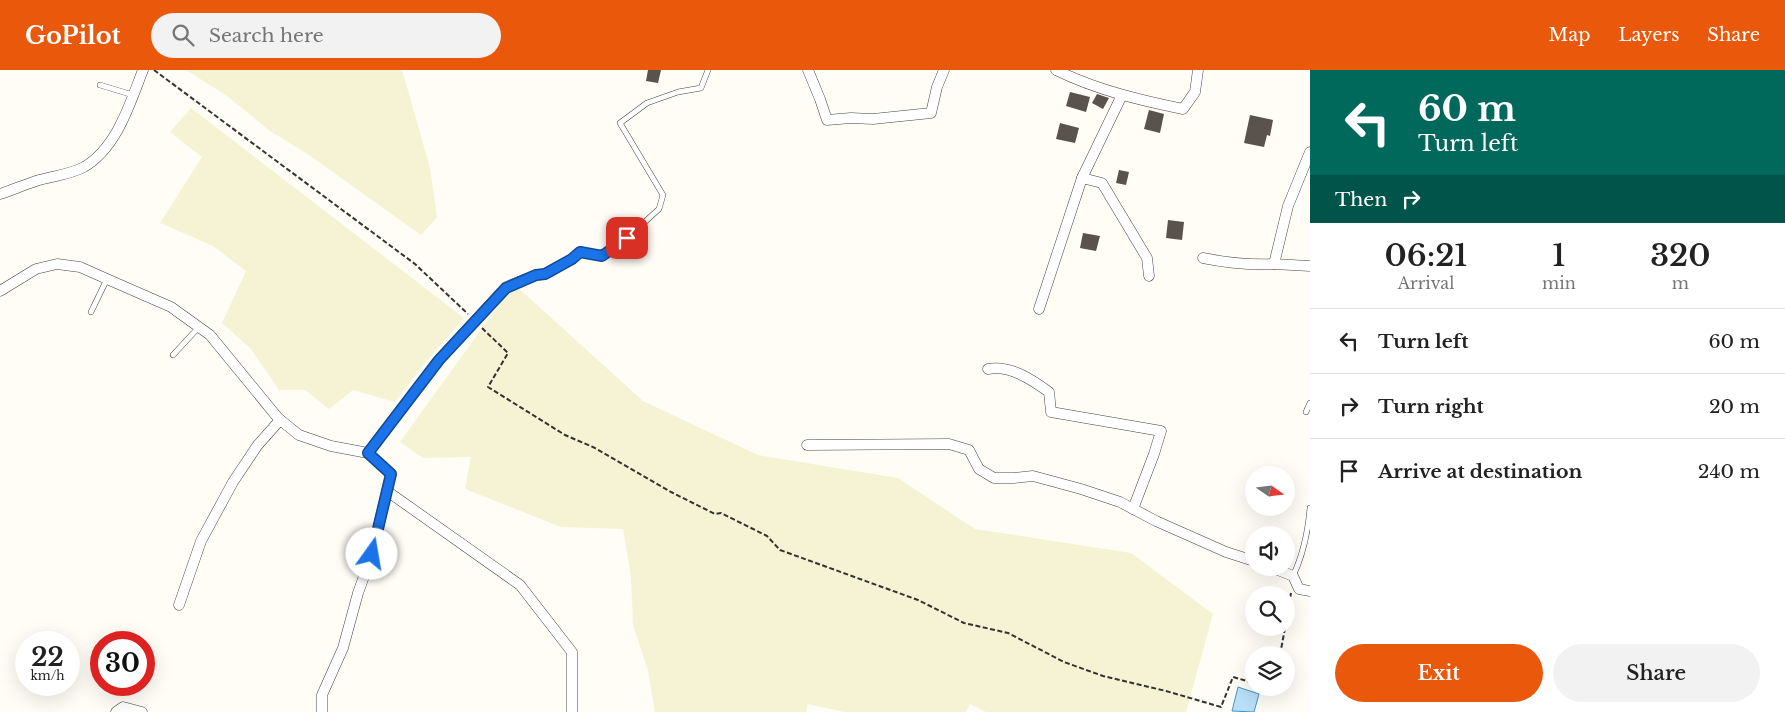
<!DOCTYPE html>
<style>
body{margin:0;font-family:"Libre Baskerville",serif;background:#f2f2f2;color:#222;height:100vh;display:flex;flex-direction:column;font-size:19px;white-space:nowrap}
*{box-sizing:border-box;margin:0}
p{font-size:16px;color:#767676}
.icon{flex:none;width:28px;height:28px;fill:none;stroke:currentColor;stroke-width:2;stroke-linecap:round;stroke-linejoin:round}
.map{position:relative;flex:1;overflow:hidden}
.drawer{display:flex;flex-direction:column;background:#fff;width:475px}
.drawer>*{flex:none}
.top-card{background:#00695c;color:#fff;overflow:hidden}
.needle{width:32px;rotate:104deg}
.buttons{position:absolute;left:1245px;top:396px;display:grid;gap:10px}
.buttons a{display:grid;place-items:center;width:50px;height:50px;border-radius:50%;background:#fff;box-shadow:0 5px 20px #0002;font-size:25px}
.speed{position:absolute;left:15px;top:561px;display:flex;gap:10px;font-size:25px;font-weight:700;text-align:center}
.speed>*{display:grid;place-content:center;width:65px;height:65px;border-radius:50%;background:#fff;box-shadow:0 5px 20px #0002;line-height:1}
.speed small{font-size:12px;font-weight:400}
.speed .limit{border:8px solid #d22;background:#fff;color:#111}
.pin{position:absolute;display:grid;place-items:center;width:42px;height:42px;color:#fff;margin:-21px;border-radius:10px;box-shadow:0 2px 8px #0006}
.me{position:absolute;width:55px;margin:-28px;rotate:13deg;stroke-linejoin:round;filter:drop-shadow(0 0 4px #0008)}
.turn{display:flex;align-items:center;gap:18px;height:105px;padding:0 25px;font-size:22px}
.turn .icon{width:65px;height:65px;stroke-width:2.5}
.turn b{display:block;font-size:35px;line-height:42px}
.then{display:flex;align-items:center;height:48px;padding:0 25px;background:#0003;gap:10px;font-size:19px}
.eta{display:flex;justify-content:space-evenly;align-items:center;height:85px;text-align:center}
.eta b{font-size:30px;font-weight:600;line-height:35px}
.button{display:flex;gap:10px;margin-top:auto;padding:10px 25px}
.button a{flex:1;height:58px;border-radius:30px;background:#ea580c;color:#fff;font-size:20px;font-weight:600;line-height:58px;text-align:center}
.button a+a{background:#f2f2f2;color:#222}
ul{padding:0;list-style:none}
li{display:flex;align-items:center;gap:15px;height:65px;padding:0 25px;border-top:1px solid #e0e0e0}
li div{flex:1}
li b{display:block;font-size:19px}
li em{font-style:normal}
header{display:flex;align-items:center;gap:30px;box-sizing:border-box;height:70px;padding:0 25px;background:#ea580c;color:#fff}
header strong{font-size:24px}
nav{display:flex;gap:28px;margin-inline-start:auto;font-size:18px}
.search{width:350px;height:45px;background:#f2f2f2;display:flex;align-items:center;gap:12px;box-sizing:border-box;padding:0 18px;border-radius:28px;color:#767676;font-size:19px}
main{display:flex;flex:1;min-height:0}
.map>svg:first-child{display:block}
</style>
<header>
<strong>GoPilot</strong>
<div class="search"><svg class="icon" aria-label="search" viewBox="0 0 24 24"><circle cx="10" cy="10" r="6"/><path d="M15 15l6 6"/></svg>Search here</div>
<nav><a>Map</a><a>Layers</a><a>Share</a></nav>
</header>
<main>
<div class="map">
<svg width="1310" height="642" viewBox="0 0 1310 642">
<rect width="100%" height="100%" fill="#fffdf5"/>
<g fill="#f6f3d4">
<polygon points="186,0 400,0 403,3 430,98 437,147 421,165 309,85 270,61 227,26"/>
<polygon points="191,38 464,248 424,294 395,332 353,320 329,339 305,320 279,320 251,279 222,253 246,201 213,176 160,153 202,87 170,62"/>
<polygon points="514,214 643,331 758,385 898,408 975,459 1131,483 1213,544 1186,642 986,642 970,634 966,642 844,642 808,634 806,642 655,642 648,601 633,555 631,507 623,459 561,457 465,419 471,387 423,388 400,372"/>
</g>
<polygon fill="#b9e0f7" stroke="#3f96cf" points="1238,617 1259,624 1254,642 1232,641"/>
<g fill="#5a524d">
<polygon points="648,0 661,0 658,13 646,11"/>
<polygon points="1070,22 1090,27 1086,42 1066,36"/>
<polygon points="1097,24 1109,28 1103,39 1092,33"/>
<polygon points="1149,40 1164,44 1160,63 1144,59"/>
<polygon points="1250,45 1273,50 1270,66 1267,65 1264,77 1244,73"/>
<polygon points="1060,53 1079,58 1075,73 1056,69"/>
<polygon points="1119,100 1129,102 1126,115 1116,113"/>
<polygon points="1168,150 1184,152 1182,170 1166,168"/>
<polygon points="1083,163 1100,166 1096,181 1080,178"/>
</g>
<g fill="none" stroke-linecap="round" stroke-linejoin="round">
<defs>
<g id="service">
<polyline points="100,15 133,25"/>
<polyline points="580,182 602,186 627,168 659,139 663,125 620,53 647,33 678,22 701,18 708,0"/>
<polyline points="91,242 107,209"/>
<polyline points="173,285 199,257"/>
<polyline points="1306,342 1310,333"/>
<path d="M1293,506C1303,485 1308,461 1310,438"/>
</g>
<g id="minor">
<polyline points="808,0 820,29 827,50 851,48 873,49 931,43 937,17 944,0"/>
<path d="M1056,0C1097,20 1139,30 1183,39L1195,22L1198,0"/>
<polyline points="1122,25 1082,108 1102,113 1147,188 1149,206"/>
<polyline points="1310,82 1288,136 1274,194 1310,196"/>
<path d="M0,124C12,120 24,115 36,111C52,106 69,105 84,97C117,78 130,33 143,0"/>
<path d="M1203,188C1227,193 1250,195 1274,194"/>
<polyline points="0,221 36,199 57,194 80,197 107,209 171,237 210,265 278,348 299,365 331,376 368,383"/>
<polyline points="1039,239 1082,108"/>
<path d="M988,299C1010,295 1031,309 1049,322L1051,342L1161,361L1154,384L1133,439"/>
<polyline points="807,375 949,374 969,380 979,399 994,408 1014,408 1033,406 1081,419 1120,432 1156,451 1226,482 1254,491"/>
<polyline points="387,421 520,515 572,582 572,642"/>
<polyline points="1273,498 1293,506 1299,519 1310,521"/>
<polyline points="179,535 201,471 233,412 257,376 280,350"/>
<polyline points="116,642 123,637 142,642"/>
<polyline points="322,642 322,625 343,578 358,523 372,484 391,404 368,383 439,290 506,217 536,205 545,204 572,189 580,182"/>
</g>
</defs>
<use href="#service" stroke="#444" stroke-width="6"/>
<use href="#minor" stroke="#444" stroke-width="11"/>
<g stroke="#333" stroke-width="2" stroke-dasharray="5 2.5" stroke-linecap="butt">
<polyline points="154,0 415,194 468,244"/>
<polyline points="482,258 508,283 488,317 565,365 595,378 671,422 715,444 721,443 767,466 780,480 918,530 964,553 1008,563 1064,592 1103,606 1166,621 1221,637 1233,607 1254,613"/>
<polyline points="1286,549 1291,523"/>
<polyline points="1280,585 1285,558"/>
<polyline points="1266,618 1270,618"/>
</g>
<use href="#service" stroke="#fff" stroke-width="5"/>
<use href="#minor" stroke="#fff" stroke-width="10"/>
</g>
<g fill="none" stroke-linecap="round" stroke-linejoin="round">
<defs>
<polyline id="route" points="372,484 391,404 368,383 439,290 506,218 536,205 545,204 572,189 580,182 602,186 627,168"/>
</defs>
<use href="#route" stroke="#114b97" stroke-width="12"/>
<use href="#route" stroke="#1a73e8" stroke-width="9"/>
</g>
</svg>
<div class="buttons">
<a><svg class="needle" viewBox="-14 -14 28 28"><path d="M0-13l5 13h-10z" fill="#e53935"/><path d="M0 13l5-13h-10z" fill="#767676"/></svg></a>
<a><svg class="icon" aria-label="sound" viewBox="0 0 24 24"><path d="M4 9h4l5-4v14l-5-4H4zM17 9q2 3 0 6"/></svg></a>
<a><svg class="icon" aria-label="search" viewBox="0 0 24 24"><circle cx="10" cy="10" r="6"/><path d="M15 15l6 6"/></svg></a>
<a><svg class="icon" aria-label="layers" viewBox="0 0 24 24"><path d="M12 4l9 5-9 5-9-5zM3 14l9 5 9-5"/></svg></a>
</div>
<div class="speed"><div>22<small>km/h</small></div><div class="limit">30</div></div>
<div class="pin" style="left:627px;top:168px;background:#d93025"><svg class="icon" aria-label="arrive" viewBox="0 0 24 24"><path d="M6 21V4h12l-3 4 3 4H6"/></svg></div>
<svg class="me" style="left:372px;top:484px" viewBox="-20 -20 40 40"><circle r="19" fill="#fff"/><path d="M0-13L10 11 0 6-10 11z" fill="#1a73e8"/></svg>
</div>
<section class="drawer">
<div class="top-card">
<div class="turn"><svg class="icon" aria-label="left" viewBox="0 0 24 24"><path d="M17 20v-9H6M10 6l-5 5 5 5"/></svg><div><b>60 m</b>Turn left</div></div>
<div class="then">Then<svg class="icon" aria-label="right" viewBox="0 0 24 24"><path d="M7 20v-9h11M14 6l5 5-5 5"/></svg></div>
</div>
<div class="eta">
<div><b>06:21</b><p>Arrival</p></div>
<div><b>1</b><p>min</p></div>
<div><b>320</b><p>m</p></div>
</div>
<ul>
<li><svg class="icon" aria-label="left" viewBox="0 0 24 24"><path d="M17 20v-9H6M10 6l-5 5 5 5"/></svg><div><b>Turn left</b></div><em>60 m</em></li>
<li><svg class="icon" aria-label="right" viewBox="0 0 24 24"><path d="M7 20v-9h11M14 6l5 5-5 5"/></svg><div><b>Turn right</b></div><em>20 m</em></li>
<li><svg class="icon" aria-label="arrive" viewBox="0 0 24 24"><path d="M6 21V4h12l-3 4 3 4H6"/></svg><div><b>Arrive at destination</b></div><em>240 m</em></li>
</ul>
<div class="button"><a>Exit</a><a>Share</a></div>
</section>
</main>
